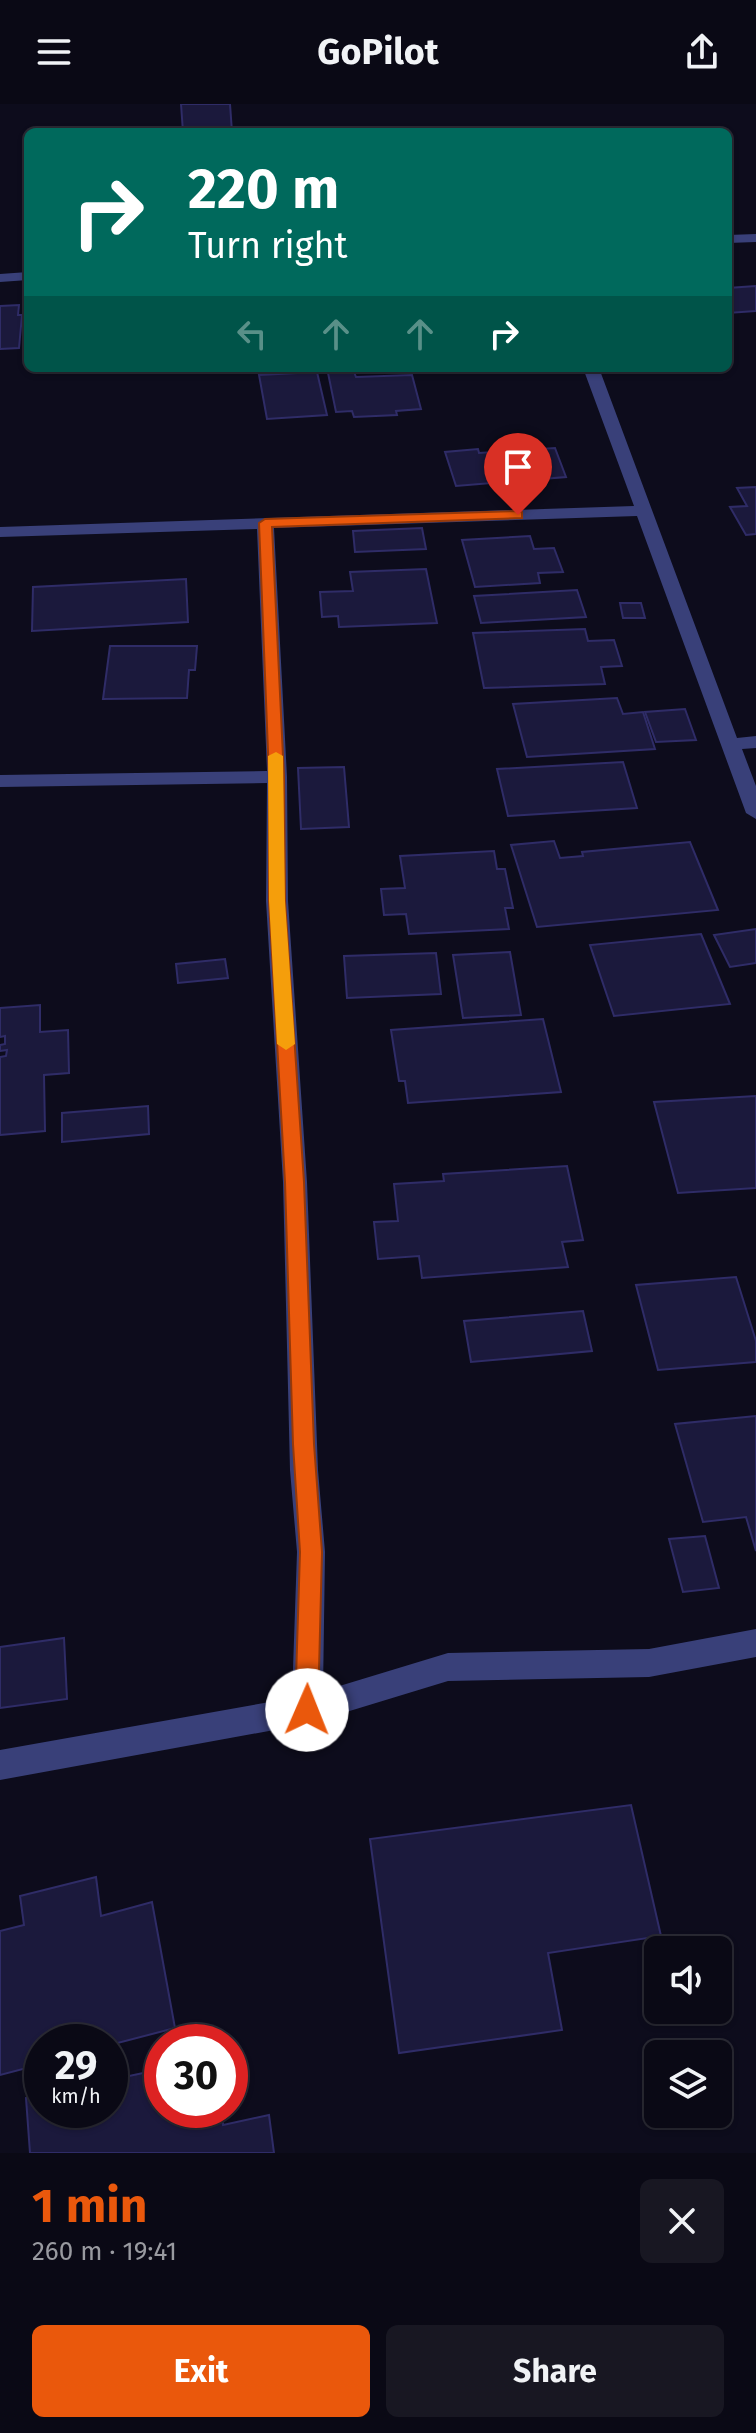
<!DOCTYPE html>
<meta charset="utf-8">
<style>
body{margin:0;font-family:"Fira Sans",sans-serif;background:#181722;color:#f1f3f6;height:100vh;display:flex;flex-direction:column;font-size:30px;white-space:nowrap}
*{box-sizing:border-box;margin:0}
p{font-size:26px;color:#999aa0}
.icon{flex:none;width:44px;height:44px;fill:none;stroke:currentColor;stroke-width:2;stroke-linecap:round;stroke-linejoin:round}
.map{position:relative;height:2049px;overflow:hidden}
.drawer{display:flex;flex-direction:column;background:#0a0915;flex:1}
.drawer>*{flex:none}
.banner{position:absolute;left:24px;top:24px;width:708px;height:244px;border-radius:12px;box-shadow:0 2px 6px #0004,0 0 0 2px #2a2a34;background:#00695c;color:#fff;overflow:hidden}
.fabs{position:absolute;left:644px;top:1832px;display:grid;gap:16px}
.fabs a{display:grid;place-items:center;width:88px;height:88px;border-radius:12px;background:#0a0915;box-shadow:0 2px 6px #0004,0 0 0 2px #2a2a34;font-size:40px}
.speed{position:absolute;left:24px;top:1920px;display:flex;gap:16px;font-size:40px;font-weight:700;text-align:center}
.speed>*{display:grid;place-content:center;width:104px;height:104px;border-radius:50%;background:#0a0915;box-shadow:0 2px 6px #0004,0 0 0 2px #2a2a34;line-height:1}
.speed small{font-size:20px;font-weight:400}
.speed .limit{border:12px solid #d22;background:#fff;color:#111}
.pin{position:absolute;display:grid;place-items:center;width:68px;height:68px;color:#fff;margin:-82px -34px;border-radius:50% 50% 50% 0;rotate:-45deg;box-shadow:0 0 8px #0007}
.pin .icon{rotate:45deg}
.me{position:absolute;width:88px;margin:-44px;rotate:1deg;stroke-linejoin:round;filter:drop-shadow(0 0 6px #0008)}
.turn{display:flex;align-items:center;gap:28px;height:168px;padding:0 32px;font-size:36px}
.turn .icon{width:104px;height:104px;stroke-width:2.5}
.turn b{display:block;font-size:56px;line-height:68px}
.lanes{display:flex;align-items:center;height:76px;padding:0 32px;background:#0003;justify-content:center;gap:40px;direction:ltr}
.lanes .off{opacity:.35}
.round{display:grid;place-items:center;flex:none;width:84px;height:84px;border-radius:12px;background:#181722}
.summary{display:flex;align-items:center;justify-content:space-between;height:136px;padding:0 32px}
h1{font-size:48px;font-weight:700;line-height:60px;color:#ea580c}
.cta{display:flex;gap:16px;margin-top:auto;padding:16px 32px}
.cta a{flex:1;height:92px;border-radius:12px;background:#ea580c;color:#fff;font-size:32px;font-weight:700;line-height:92px;text-align:center}
.cta a+a{background:#181722;color:#f1f3f6}
header{display:flex;justify-content:space-between;align-items:center;height:104px;padding:0 32px;background:#0a0915;font-size:36px;font-weight:700}
.map>svg:first-child{display:block}
</style>
<header><svg class="icon" aria-label="menu" viewBox="0 0 24 24"><path d="M4 6h16M4 12h16M4 18h16"/></svg>GoPilot<svg class="icon" aria-label="share" viewBox="0 0 24 24"><path d="M12 15V3M7 8l5-5 5 5M5 13v7h14v-7"/></svg></header>
<div class="map">
<svg width="756" height="2049" viewBox="0 0 756 2049">
<rect width="100%" height="100%" fill="#0d0c1c"/>
<g fill="#1b193c" stroke="#2f2c67" stroke-width="2">
<polygon points="181,0 230,0 232,28 183,28"/>
<polygon points="756,182 756,207 728,209 728,184"/>
<polygon points="19,201 18,211 22,211 19,244 0,245 0,202"/>
<polygon points="317,268 327,311 267,315 259,271"/>
<polygon points="354,268 356,273 412,271 421,305 396,307 397,311 354,313 352,307 336,308 328,269"/>
<polygon points="555,344 566,373 456,382 445,348 478,345 479,349"/>
<polygon points="756,383 756,430 746,431 730,403 747,402 737,384"/>
<polygon points="422,424 426,445 355,448 353,427"/>
<polygon points="530,432 534,445 554,444 563,468 538,469 540,479 475,483 462,436"/>
<polygon points="426,465 437,519 339,523 338,512 322,513 320,488 353,487 350,468"/>
<polygon points="186,475 188,518 32,527 33,483"/>
<polygon points="577,486 586,513 481,519 474,492"/>
<polygon points="620,499 641,499 645,514 623,514"/>
<polygon points="585,525 588,537 614,536 622,562 601,563 605,580 484,584 473,529"/>
<polygon points="110,542 197,542 195,566 189,566 187,594 103,595"/>
<polygon points="617,594 623,610 643,608 655,645 527,653 513,600"/>
<polygon points="685,605 696,636 656,638 645,608"/>
<polygon points="623,658 637,704 508,712 497,665"/>
<polygon points="344,663 349,723 301,725 298,664"/>
<polygon points="554,737 560,754 583,752 582,748 690,738 718,806 537,823 511,741"/>
<polygon points="494,747 497,765 505,765 513,804 505,804 509,825 409,830 406,810 384,811 381,785 405,784 400,752"/>
<polygon points="756,825 756,859 730,863 714,831"/>
<polygon points="701,830 730,900 614,912 590,841"/>
<polygon points="510,848 521,911 463,914 453,851"/>
<polygon points="436,849 441,890 347,894 344,852"/>
<polygon points="225,855 228,874 178,879 176,860"/>
<polygon points="40,901 40,928 68,926 69,969 44,971 45,1027 0,1031 0,953 6,952 7,946 0,947 0,941 5,940 5,932 0,933 0,904"/>
<polygon points="543,915 561,988 408,999 405,977 399,977 391,926"/>
<polygon points="756,992 756,1084 678,1089 654,998"/>
<polygon points="148,1002 149,1030 62,1038 62,1009"/>
<polygon points="567,1062 583,1136 562,1138 568,1163 422,1174 419,1152 378,1155 374,1118 398,1117 394,1080 444,1077 443,1070"/>
<polygon points="736,1173 756,1237 756,1258 658,1266 636,1181"/>
<polygon points="583,1207 592,1247 471,1258 464,1217"/>
<polygon points="756,1312 756,1447 746,1413 703,1418 675,1320"/>
<polygon points="705,1432 719,1484 683,1488 669,1435"/>
<polygon points="64,1534 67,1595 0,1604 0,1543"/>
<polygon points="631,1701 661,1832 548,1849 562,1926 399,1949 370,1735"/>
<polygon points="96,1773 101,1812 152,1798 175,1924 110,1941 110,1938 42,1938 42,1960 0,1971 0,1827 24,1821 20,1792"/>
<polygon points="162,1965 162,2006 221,2006 223,2021 269,2011 274,2049 30,2049 26,1994 42,1990 42,2006 110,2006 110,1976"/>
</g>
<g fill="none" stroke-linecap="round" stroke-linejoin="round">
<g fill="#394079" fill-rule="evenodd">
<polygon points="756,130 756,138 728,139 728,131"/>
<polygon points="28,168 28,176 0,178 0,170"/>
<polygon points="583,264 599,264 737,634 756,632 756,644 742,645 756,682 756,715 746,709 637,412 274,424 287,673 288,797 307,1078 318,1366 325,1448 323,1587 448,1549 649,1545 756,1525 756,1553 649,1573 448,1577 307,1620 0,1676 0,1646 292,1594 297,1448 290,1366 283,1078 266,797 267,679 0,683 0,671 267,667 257,425 0,433 0,423 634,402"/>
</g>
</g>
<polygon fill="#ea580c" stroke="#983908" stroke-width="2" points="518,407 522,408 522,414 272,423 284,673 285,797 304,1078 314,1340 322,1448 318,1606 315,1614 307,1617 299,1614 295,1606 300,1448 293,1340 285,1078 269,797 269,673 259,419 265,415"/>
<polygon fill="#f59e0b" points="276,648 283,652 285,797 295,940 286,946 277,940 269,797 268,652"/>
</svg>
<div class="fabs">
<a><svg class="icon" aria-label="sound" viewBox="0 0 24 24"><path d="M4 9h4l5-4v14l-5-4H4zM17 9q2 3 0 6"/></svg></a>
<a><svg class="icon" aria-label="layers" viewBox="0 0 24 24"><path d="M12 4l9 5-9 5-9-5zM3 14l9 5 9-5"/></svg></a>
</div>
<div class="speed"><div>29<small>km/h</small></div><div class="limit">30</div></div>
<div class="pin" style="left:518px;top:411px;background:#d93025"><svg class="icon" aria-label="arrive" viewBox="0 0 24 24"><path d="M6 21V4h12l-3 4 3 4H6"/></svg></div>
<svg class="me" style="left:307px;top:1606px" viewBox="-20 -20 40 40"><circle r="19" fill="#fff"/><path d="M0-13L10 11 0 6-10 11z" fill="#ea580c"/></svg>
<div class="banner">
<div class="turn"><svg class="icon" aria-label="right" viewBox="0 0 24 24"><path d="M7 20v-9h11M14 6l5 5-5 5"/></svg><div><b>220 m</b>Turn right</div></div>
<div class="lanes"><svg class="icon off" aria-label="left" viewBox="0 0 24 24"><path d="M17 20v-9H6M10 6l-5 5 5 5"/></svg><svg class="icon off" aria-label="ahead" viewBox="0 0 24 24"><path d="M12 20V5M6 11l6-6 6 6"/></svg><svg class="icon off" aria-label="ahead" viewBox="0 0 24 24"><path d="M12 20V5M6 11l6-6 6 6"/></svg><svg class="icon" aria-label="right" viewBox="0 0 24 24"><path d="M7 20v-9h11M14 6l5 5-5 5"/></svg></div>
</div>
</div>
<section class="drawer">
<div class="summary"><div><h1>1 min</h1><p>260 m · 19:41</p></div><a class="round"><svg class="icon" aria-label="close" viewBox="0 0 24 24"><path d="M6 6l12 12M18 6L6 18"/></svg></a></div>
<div class="cta"><a>Exit</a><a>Share</a></div>
</section>
